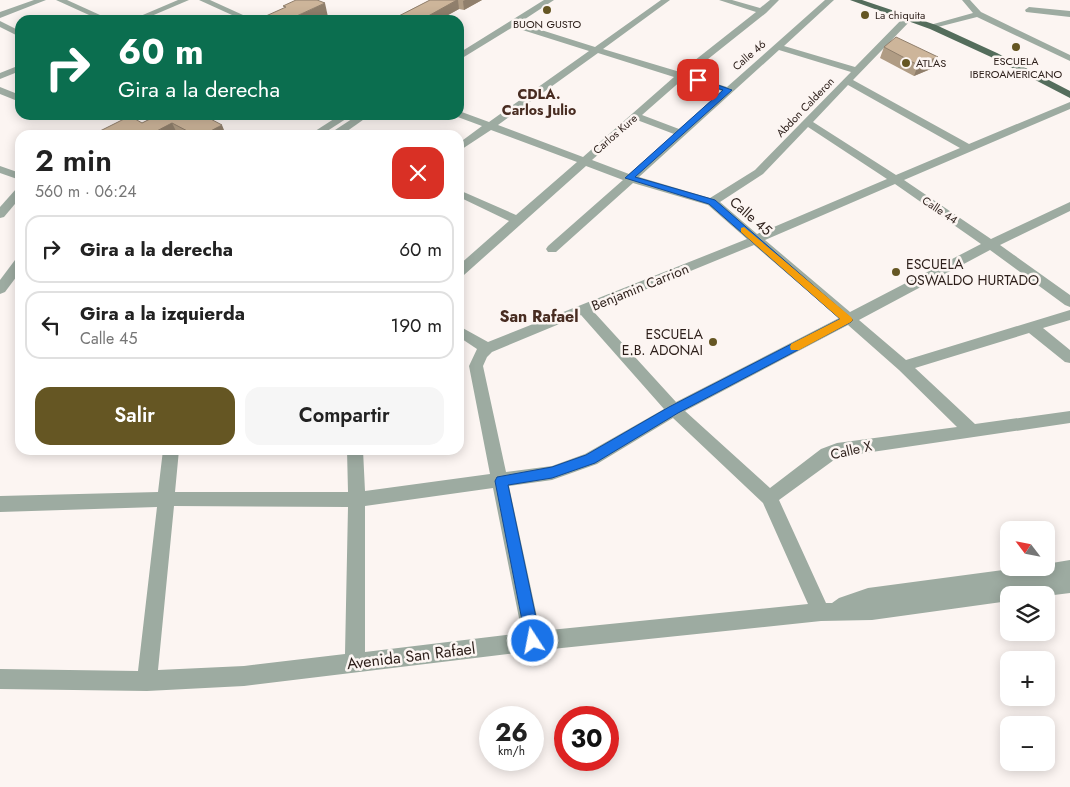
<!DOCTYPE html>
<html lang="es">
<meta charset="utf-8">
<style>
body{margin:0;font-family:Jost,sans-serif;background:#f6f6f6;color:#222;height:100vh;display:flex;flex-direction:column;font-size:19px;white-space:nowrap}
*{box-sizing:border-box;margin:0}
p{font-size:16px;color:#767676}
.icon{flex:none;width:28px;height:28px;fill:none;stroke:currentColor;stroke-width:2;stroke-linecap:round;stroke-linejoin:round}
.map{position:relative;flex:1;overflow:hidden}
.sheet{position:absolute;left:15px;top:130px;width:449px;height:325px;display:flex;flex-direction:column;background:#fff;border-radius:15px;box-shadow:0 2px 12px #0003}
.sheet>*{flex:none}
.guide{position:absolute;left:15px;top:15px;width:449px;height:105px;border-radius:15px;box-shadow:0 2px 12px #0003;background:#0b6e4f;color:#fff;overflow:hidden}
.needle{width:32px;rotate:302deg}
.tools{position:absolute;left:1000px;top:521px;display:grid;gap:10px}
.tools a{display:grid;place-items:center;width:55px;height:55px;border-radius:10px;background:#fff;box-shadow:0 2px 12px #0003;font-size:25px}
.speed{position:absolute;left:479px;top:706px;display:flex;gap:10px;font-size:25px;font-weight:700;text-align:center}
.speed>*{display:grid;place-content:center;width:65px;height:65px;border-radius:50%;background:#fff;box-shadow:0 2px 12px #0003;line-height:1}
.speed small{font-size:12px;font-weight:400}
.speed .limit{border:8px solid #d22;background:#fff;color:#111}
.pin{position:absolute;display:grid;place-items:center;width:42px;height:42px;color:#fff;margin:-21px;border-radius:10px;box-shadow:0 2px 8px #0006}
.me{position:absolute;width:55px;margin:-28px;rotate:349deg;stroke-linejoin:round;filter:drop-shadow(0 0 4px #0008)}
.turn{display:flex;align-items:center;gap:18px;height:105px;padding:0 20px;font-size:22px}
.turn .icon{width:65px;height:65px;stroke-width:2.5}
.turn b{display:block;font-size:35px;line-height:42px}
.round{display:grid;place-items:center;flex:none;width:52px;height:52px;border-radius:15px;background:#f6f6f6}
.summary{display:flex;align-items:center;justify-content:space-between;height:85px;padding:0 20px}
h1{font-size:30px;font-weight:600;line-height:38px}
.primary-button{display:flex;gap:10px;margin-top:auto;padding:10px 20px}
.primary-button a{flex:1;height:58px;border-radius:15px;background:#655623;color:#fff;font-size:20px;font-weight:600;line-height:58px;text-align:center}
.primary-button a+a{background:#f6f6f6;color:#222}
ul{padding:0;list-style:none}
li{display:flex;align-items:center;gap:15px;height:68px;margin:0 10px 8px;padding:0 10px;border:2px solid #e0e0e0;border-radius:15px}
li div{flex:1}
li b{display:block;font-size:19px}
li em{font-style:normal}
.map>svg:first-child{display:block}
</style>
<div class="map">
<svg width="1070" height="787" viewBox="0 0 1070 787">
<rect width="100%" height="100%" fill="#fcf5f2"/>
<g fill="none" stroke-linecap="round" stroke-linejoin="round">
<g fill="#9daba1" fill-rule="evenodd">
<polygon points="34,0 46,0 0,18 0,12"/>
<polygon points="56,0 67,0 111,20 100,20"/>
<polygon points="178,0 189,0 142,20 131,20"/>
<polygon points="199,0 210,0 254,20 243,20"/>
<path d="M544,0H554L519,23L595,47L661,0H670L603,49L680,72L756,12L719,0H732L760,8L770,0H779L766,13L688,75L727,87L825,0H834L784,46L855,67L905,16H911V20L853,80L969,144L1070,102V109L904,180L991,239L1070,202V211L1000,245L1070,295V307L1065,305L990,250L859,320L906,360L1070,310V320L1043,328L1070,350V363L1065,362L1029,333L915,368L975,424L1070,411V423L838,457L779,500L826,603H832L839,598L868,588L1018,568H1046V564L1070,560V593L1046,596L1009,595V601L872,620L821,621L533,651L244,686L147,691L0,689V669L138,671L157,507L0,512V496L158,492L163,450H179L175,492H348L347,450H363L365,491L490,474L469,366L477,349L459,337V326L488,342L747,239L708,205L633,183L556,252H548L546,249L548,246L623,180L586,166L464,275L459,276V265L509,221L459,197V190L516,215L577,162L491,130L459,151V143L482,126L455,116L459,115V111L489,122L589,51L513,27L459,60V53ZM779,50L851,72L755,170L710,198L639,177ZM598,53L674,77L583,157L498,125ZM683,79L722,91L679,129L642,115ZM848,85L960,148L896,175L813,122ZM637,120L674,134L629,174L592,160ZM808,127L887,179L757,234L720,202L763,174ZM895,184L981,244L850,312L765,240ZM754,245L839,318L676,402L593,311ZM581,315L664,409L585,454L552,466L506,472L483,366L487,357L492,352ZM848,325L899,370L957,427L837,443L821,449L770,488L685,411ZM673,418L763,503L808,604L540,631L509,486L552,480L597,464ZM493,488L522,633L365,652V506ZM174,506L348,507L345,654L244,666L158,670Z"/>
<polygon points="962,0 970,0 981,12 1070,55 1070,61 977,17 930,29 930,25 973,13"/>
<polygon points="1029,7 1070,11 1070,17 1026,12 1025,10"/>
<polygon points="0,21 20,31 20,37 0,27"/>
<polygon points="20,65 20,71 0,79 0,73"/>
<polygon points="0,87 20,95 20,102 0,94"/>
<polygon points="340,115 352,115 321,135 309,135"/>
<polygon points="358,115 370,115 343,134 335,134 334,132 335,130"/>
<polygon points="0,166 20,173 20,180 0,173"/>
<polygon points="20,188 20,198 4,217 0,218 0,207 16,189"/>
<polygon points="20,259 20,272 5,292 0,294 0,280 15,260"/>
</g>
<polygon fill="#546d5c" fill-rule="evenodd" points="850,0 862,0 936,25 997,53 1070,91 1070,98 991,57 930,29"/>
</g>
<g fill="#b09c84">
<polygon points="430,0 482,0 464,10 459,9 439,20 391,20"/>
<polygon points="884,47 933,68 914,76 880,58"/>
<polygon points="158,115 214,115 209,118 226,135 181,135 177,133 142,123"/>
</g>
<g fill="#907f6c">
<polygon points="457,0 458,0 459,9 439,20 421,20"/>
<polygon points="465,0 482,0 464,10 463,1"/>
<polygon points="325,3 328,17 321,20 288,20"/>
<polygon points="938,57 933,68 914,76 918,65"/>
<polygon points="198,115 214,115 201,122"/>
<polygon points="172,123 177,133 173,135 149,135"/>
<polygon points="222,125 226,135 203,135"/>
</g>
<g fill="#cdb59a" stroke="#907f6c">
<polygon points="296,0 317,0 325,3 288,20 257,20 286,7 283,6"/>
<polygon points="430,0 457,0 421,20 391,20"/>
<polygon points="896,37 938,57 918,65 884,47"/>
<polygon points="158,115 203,115 222,125 203,135 195,135 172,123 149,135 92,135 130,116 142,123"/>
</g>
<polygon fill="#1a73e8" stroke="#114b97" points="698,78 732,90 635,177 715,200 853,320 851,322 678,413 595,463 552,478 508,485 541,641 538,646 533,648 528,646 526,641 495,481 497,477 552,467 586,455 669,407 840,319 709,204 625,178 723,90 695,82 694,80"/>
<polygon fill="#f59e0b" points="744,227 851,317 853,320 851,322 799,350 791,350 790,347 791,344 840,319 741,232 741,228"/>
<g fill="#655623" stroke="#fcf5f2" stroke-width="2">
<circle cx="547" cy="10" r="5"/>
<circle cx="865" cy="15" r="5"/>
<circle cx="1016" cy="47" r="5"/>
<circle cx="906" cy="63" r="5"/>
<circle cx="896" cy="272" r="5"/>
<circle cx="713" cy="342" r="5"/>
</g>
<g text-anchor="middle" dominant-baseline="central" stroke-width="5" stroke-linejoin="round" paint-order="stroke">
<g font-size="11" fill="#2c1e19" stroke="#fcf5f2" text-anchor="start">
<text x="875" y="15">La chiquita</text>
<text x="547" y="24" text-anchor="middle">BUON GUSTO</text>
<text x="1016" y="61" text-anchor="middle">ESCUELA<tspan x="1016" dy="13">IBEROAMERICANO</tspan></text>
<text x="916" y="63">ATLAS</text>
</g>
<g font-size="11" fill="#2c1e19" stroke="#fcf5f2">
<text transform="translate(749 55) rotate(-41)">Calle 46</text>
<text transform="translate(805 107) rotate(-46)">Abdon Calderon</text>
<text transform="translate(615 134) rotate(-41)">Carlos Kure</text>
<text transform="translate(940 210) rotate(34)">Calle 44</text>
</g>
<g font-size="14" font-weight="bold" fill="#482c21" stroke="#fcf5f2">
<text x="539" y="94">CDLA.<tspan x="539" dy="16">Carlos Julio</tspan></text>
</g>
<g font-size="14" fill="#2c1e19" stroke="#fcf5f2">
<text transform="translate(751 216) rotate(41)">Calle 45</text>
<text transform="translate(640 287) rotate(-22)">Benjamin Carrion</text>
<text transform="translate(851 450) rotate(-13)">Calle X</text>
</g>
<g font-size="14" fill="#2c1e19" stroke="#fcf5f2" text-anchor="start">
<text x="906" y="264">ESCUELA<tspan x="906" dy="16">OSWALDO HURTADO</tspan></text>
<text x="703" y="334" text-anchor="end">ESCUELA<tspan x="703" dy="16">E.B. ADONAI</tspan></text>
</g>
<g font-size="16" font-weight="bold" fill="#482c21" stroke="#fcf5f2">
<text x="539" y="316">San Rafael</text>
</g>
<g font-size="16" fill="#2c1e19" stroke="#fcf5f2">
<text transform="translate(411 656) rotate(-7)">Avenida San Rafael</text>
</g>
</g>
</svg>
<div class="tools">
<a><svg class="needle" viewBox="-14 -14 28 28"><path d="M0-13l5 13h-10z" fill="#e53935"/><path d="M0 13l5-13h-10z" fill="#767676"/></svg></a>
<a><svg class="icon" aria-label="layers" viewBox="0 0 24 24"><path d="M12 4l9 5-9 5-9-5zM3 14l9 5 9-5"/></svg></a>
<a>+</a>
<a>−</a>
</div>
<div class="speed"><div>26<small>km/h</small></div><div class="limit">30</div></div>
<div class="pin" style="left:698px;top:80px;background:#d93025"><svg class="icon" aria-label="arrive" viewBox="0 0 24 24"><path d="M6 21V4h12l-3 4 3 4H6"/></svg></div>
<svg class="me" style="left:533px;top:641px" viewBox="-20 -20 40 40"><circle r="17" fill="#1a73e8" stroke="#fff" stroke-width="3"/><path d="M0-11L8 9 0 5-8 9z" fill="#fff"/></svg>
<div class="guide">
<div class="turn"><svg class="icon" aria-label="right" viewBox="0 0 24 24"><path d="M7 20v-9h11M14 6l5 5-5 5"/></svg><div><b>60 m</b>Gira a la derecha</div></div>
</div>
<section class="sheet">
<div class="summary"><div><h1>2 min</h1><p>560 m · 06:24</p></div><a class="round" style="background:#d93025;color:#fff"><svg class="icon" aria-label="close" viewBox="0 0 24 24"><path d="M6 6l12 12M18 6L6 18"/></svg></a></div>
<ul>
<li><svg class="icon" aria-label="right" viewBox="0 0 24 24"><path d="M7 20v-9h11M14 6l5 5-5 5"/></svg><div><b>Gira a la derecha</b></div><em>60 m</em></li>
<li><svg class="icon" aria-label="left" viewBox="0 0 24 24"><path d="M17 20v-9H6M10 6l-5 5 5 5"/></svg><div><b>Gira a la izquierda</b><p>Calle 45</p></div><em>190 m</em></li>
</ul>
<div class="primary-button"><a>Salir</a><a>Compartir</a></div>
</section>
</div>
